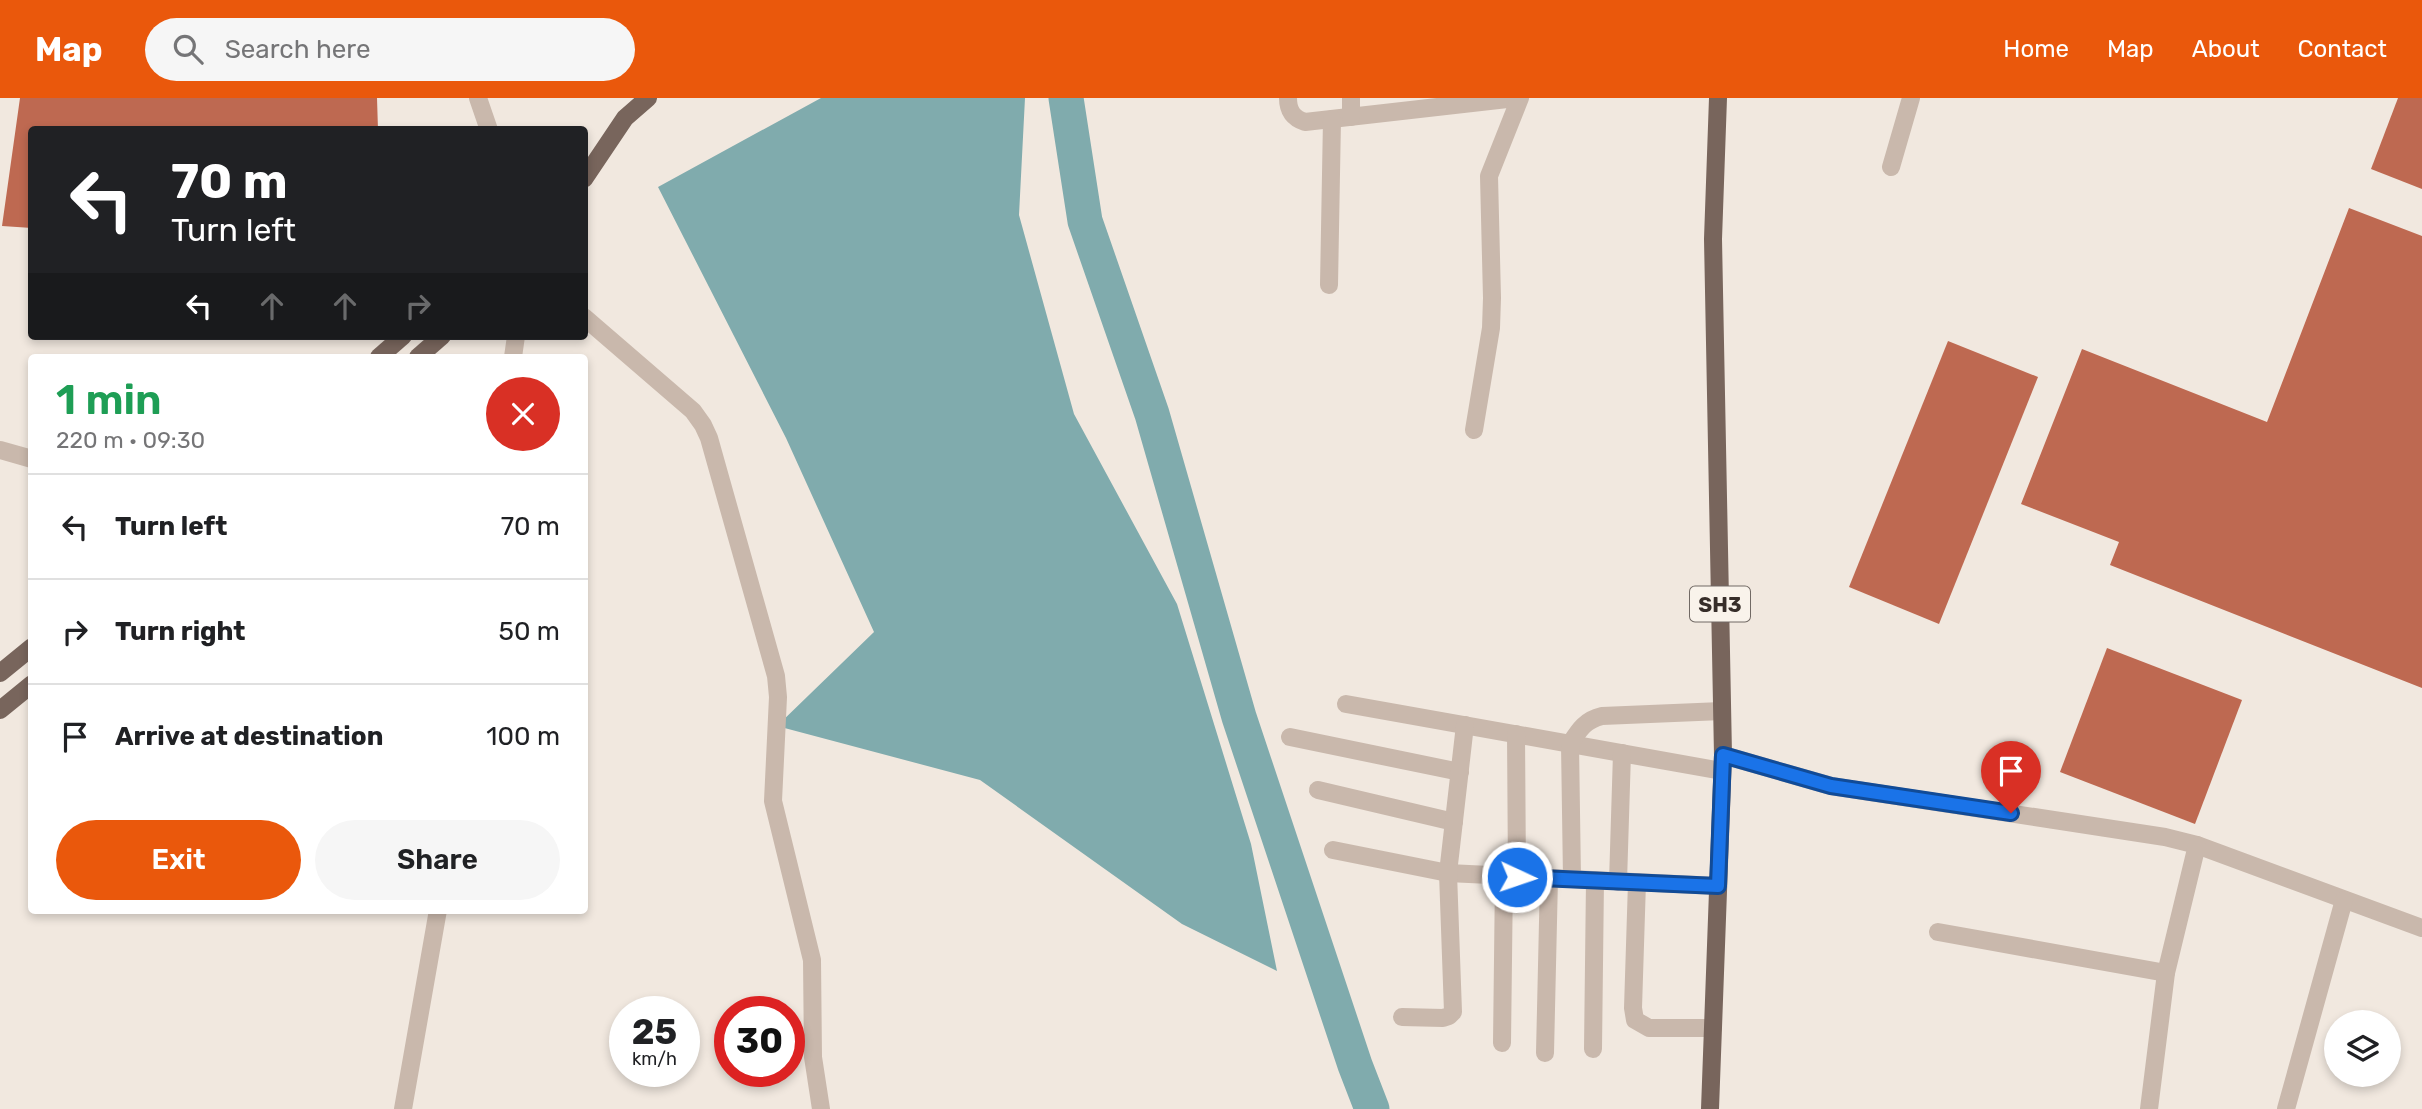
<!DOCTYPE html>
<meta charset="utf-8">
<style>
body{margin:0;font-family:Rubik,sans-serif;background:#f6f6f6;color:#202124;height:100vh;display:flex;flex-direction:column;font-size:26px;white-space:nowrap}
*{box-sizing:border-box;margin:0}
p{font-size:23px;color:#757577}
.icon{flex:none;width:38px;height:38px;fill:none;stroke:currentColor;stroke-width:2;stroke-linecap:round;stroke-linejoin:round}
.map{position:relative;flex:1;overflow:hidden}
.drawer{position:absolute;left:28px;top:256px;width:560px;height:560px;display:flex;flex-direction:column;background:#fff;border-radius:7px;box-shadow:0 4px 10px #0003}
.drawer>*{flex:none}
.hud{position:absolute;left:28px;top:28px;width:560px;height:214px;border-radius:7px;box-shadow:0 4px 10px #0003;background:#202124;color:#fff;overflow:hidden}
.buttons{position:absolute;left:2324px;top:912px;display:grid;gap:14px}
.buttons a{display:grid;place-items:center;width:77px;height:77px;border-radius:50%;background:#fff;box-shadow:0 4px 10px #0003;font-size:35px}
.speed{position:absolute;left:609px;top:898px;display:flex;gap:14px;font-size:35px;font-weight:700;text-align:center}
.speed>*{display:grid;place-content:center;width:91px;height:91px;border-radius:50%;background:#fff;box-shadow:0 4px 10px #0003;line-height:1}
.speed small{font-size:18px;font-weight:400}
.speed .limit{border:10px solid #d22;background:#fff;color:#111}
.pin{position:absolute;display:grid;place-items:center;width:60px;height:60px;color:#fff;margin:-72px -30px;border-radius:50% 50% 50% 0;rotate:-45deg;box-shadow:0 0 7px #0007}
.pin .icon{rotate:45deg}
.me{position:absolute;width:77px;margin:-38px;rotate:93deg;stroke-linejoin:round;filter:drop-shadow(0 0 5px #0008)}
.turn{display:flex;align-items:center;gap:24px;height:147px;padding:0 28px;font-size:32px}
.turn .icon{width:91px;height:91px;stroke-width:2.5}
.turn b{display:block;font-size:49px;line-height:60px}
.lanes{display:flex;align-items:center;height:66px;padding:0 28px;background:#0003;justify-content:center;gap:35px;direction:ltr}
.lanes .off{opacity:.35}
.round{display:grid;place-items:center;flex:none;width:74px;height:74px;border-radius:37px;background:#f6f6f6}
.headline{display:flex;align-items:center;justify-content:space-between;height:119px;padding:0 28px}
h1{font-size:42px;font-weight:600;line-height:52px;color:#1e9e55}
.button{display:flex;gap:14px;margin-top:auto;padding:14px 28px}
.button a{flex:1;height:80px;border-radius:42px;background:#ea580c;color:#fff;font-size:28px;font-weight:600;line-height:80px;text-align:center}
.button a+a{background:#f6f6f6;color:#202124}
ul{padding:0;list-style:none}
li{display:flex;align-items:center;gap:21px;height:105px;padding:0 28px;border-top:2px solid #e0e0e0}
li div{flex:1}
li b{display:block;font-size:26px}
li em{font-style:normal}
header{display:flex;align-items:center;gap:42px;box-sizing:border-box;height:98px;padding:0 35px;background:#ea580c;color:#fff}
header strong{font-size:33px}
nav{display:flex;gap:38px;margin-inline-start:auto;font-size:24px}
.search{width:490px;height:63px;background:#f6f6f6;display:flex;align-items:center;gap:18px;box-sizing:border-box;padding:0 24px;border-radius:38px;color:#757577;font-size:26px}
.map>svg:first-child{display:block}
</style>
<header>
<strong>Map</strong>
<div class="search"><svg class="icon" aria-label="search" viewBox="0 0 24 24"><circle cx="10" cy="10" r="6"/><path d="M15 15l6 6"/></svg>Search here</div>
<nav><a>Home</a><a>Map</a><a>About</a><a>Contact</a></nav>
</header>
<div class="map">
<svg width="2422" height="1011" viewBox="0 0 2422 1011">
<rect width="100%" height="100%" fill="#f1e8df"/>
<polygon fill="#80abad" points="821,0 1025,0 1019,117 1074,316 1177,506 1251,746 1277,873 1182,826 980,682 777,628 874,534 786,340 658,89"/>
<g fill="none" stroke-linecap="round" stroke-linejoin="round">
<polyline stroke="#80abad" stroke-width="35" points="1066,0 1085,123 1152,316 1239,619 1355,967 1372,1011"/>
</g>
<g fill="#be6951">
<polygon points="20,0 377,0 378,32 32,32 32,130 2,128"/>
<polygon points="2398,0 2422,0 2422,91 2371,71"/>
<polygon points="2349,110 2422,138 2422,590 2110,467 2119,444 2021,406 2082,251 2267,324"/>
<polygon points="1948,243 2038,279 1939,526 1849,489"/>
<polygon points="2107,550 2242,602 2195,726 2060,674"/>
</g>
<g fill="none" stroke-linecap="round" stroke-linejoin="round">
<g stroke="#c9b8ac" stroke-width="18">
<polyline points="478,0 489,32"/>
<path d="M1288,0C1288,13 1293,20 1305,24L1516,0"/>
<polyline points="1351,19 1351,0"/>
<polyline points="1891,69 1911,0"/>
<polyline points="1329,187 1332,21"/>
<polyline points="584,219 693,313 703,327 709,340 776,578 778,599 773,703 812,862 813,959 821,1011"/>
<polyline points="513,259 516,238"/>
<polyline points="1474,332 1491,230 1492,200 1489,78 1520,0"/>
<polyline points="0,352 32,361"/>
<polyline points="1346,606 1722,673"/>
<polyline points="1516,636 1517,779"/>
<polyline points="1290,639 1460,674"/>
<polyline points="1723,657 1831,688 2165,739 2197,747 2422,830"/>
<polyline points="1318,692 1454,724"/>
<polyline points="1333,752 1448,775 1718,788"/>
<path d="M1572,781L1570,646C1579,632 1585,622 1602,618L1722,613"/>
<polyline points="1618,784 1622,655"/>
<polyline points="1637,784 1633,910 1635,922 1649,930 1713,930"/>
<polyline points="1938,834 2166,875"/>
<polyline points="1402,919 1443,920 1449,918 1453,914 1448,775 1465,627"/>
<polyline points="1502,945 1504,778"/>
<polyline points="1593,951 1595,782"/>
<polyline points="1545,955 1549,780"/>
<polyline points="403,1011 438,812"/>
<polyline points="2149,1011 2166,875 2197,747"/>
<polyline points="2286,1011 2344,802"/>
</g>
<g stroke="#78655c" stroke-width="18">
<polyline points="584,81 625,20 648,0"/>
<polyline points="379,259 403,238"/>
<polyline points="418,259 442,238"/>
<polyline points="0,575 32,549"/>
<polyline points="0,612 32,586"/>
<polyline points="1710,1011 1723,657 1713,141 1718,0"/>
</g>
</g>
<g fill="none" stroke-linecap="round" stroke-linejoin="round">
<defs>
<polyline id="route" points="1517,779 1718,788 1723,657 1831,688 2011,715"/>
</defs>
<use href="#route" stroke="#114b97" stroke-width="18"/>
<use href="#route" stroke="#1a73e8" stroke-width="12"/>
</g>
<g text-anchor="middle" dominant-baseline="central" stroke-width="5" stroke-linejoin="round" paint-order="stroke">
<rect fill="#f9f3eb" stroke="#716964" stroke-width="2" x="1690" y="488.5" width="60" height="35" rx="5"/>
<g font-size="21" font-weight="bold" fill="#372e2a">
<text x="1720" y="506">SH3</text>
</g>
</g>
</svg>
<div class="buttons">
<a><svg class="icon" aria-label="layers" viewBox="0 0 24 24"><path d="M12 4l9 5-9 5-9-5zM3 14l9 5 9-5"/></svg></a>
</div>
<div class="speed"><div>25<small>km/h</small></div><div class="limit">30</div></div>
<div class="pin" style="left:2011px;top:715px;background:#d93025"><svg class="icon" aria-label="arrive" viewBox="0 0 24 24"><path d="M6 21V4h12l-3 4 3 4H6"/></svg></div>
<svg class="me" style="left:1517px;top:779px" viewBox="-20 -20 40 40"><circle r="17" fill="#1a73e8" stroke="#fff" stroke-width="3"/><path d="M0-11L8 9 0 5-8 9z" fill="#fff"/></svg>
<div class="hud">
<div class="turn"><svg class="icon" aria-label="left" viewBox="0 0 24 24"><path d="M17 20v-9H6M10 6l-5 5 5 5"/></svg><div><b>70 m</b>Turn left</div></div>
<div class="lanes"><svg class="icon" aria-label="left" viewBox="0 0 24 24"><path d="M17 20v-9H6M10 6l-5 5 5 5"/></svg><svg class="icon off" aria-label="ahead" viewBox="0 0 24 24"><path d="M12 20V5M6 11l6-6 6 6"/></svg><svg class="icon off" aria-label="ahead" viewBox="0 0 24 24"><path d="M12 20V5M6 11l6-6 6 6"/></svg><svg class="icon off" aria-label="right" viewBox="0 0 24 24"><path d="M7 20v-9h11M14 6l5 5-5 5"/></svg></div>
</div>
<section class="drawer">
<div class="headline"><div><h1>1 min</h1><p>220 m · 09:30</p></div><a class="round" style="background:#d93025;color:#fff"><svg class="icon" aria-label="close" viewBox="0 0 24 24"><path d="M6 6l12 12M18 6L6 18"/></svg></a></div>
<ul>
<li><svg class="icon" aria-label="left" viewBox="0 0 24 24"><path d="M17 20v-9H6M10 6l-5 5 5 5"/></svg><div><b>Turn left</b></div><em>70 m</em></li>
<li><svg class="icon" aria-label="right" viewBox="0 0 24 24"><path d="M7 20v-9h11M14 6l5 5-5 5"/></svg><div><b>Turn right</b></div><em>50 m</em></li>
<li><svg class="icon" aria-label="arrive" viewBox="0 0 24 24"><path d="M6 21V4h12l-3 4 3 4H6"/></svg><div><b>Arrive at destination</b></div><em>100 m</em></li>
</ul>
<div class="button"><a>Exit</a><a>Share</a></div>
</section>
</div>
